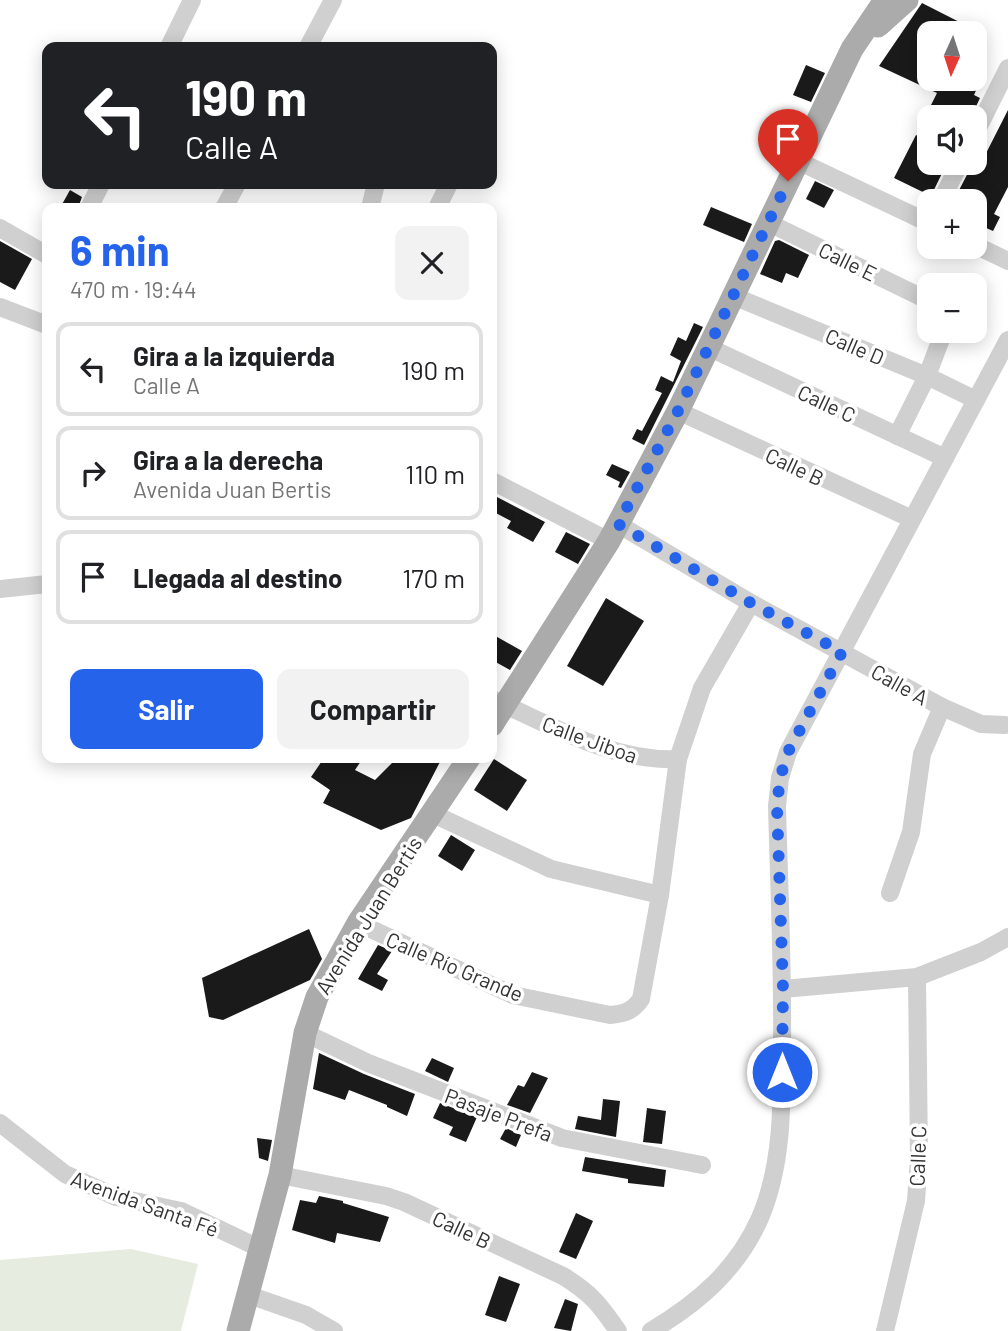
<!DOCTYPE html>
<html lang="es">
<meta charset="utf-8">
<style>
body{margin:0;font-family:Barlow,sans-serif;background:#f2f2f2;color:#202124;height:100vh;display:flex;flex-direction:column;font-size:26px;white-space:nowrap}
*{box-sizing:border-box;margin:0}
p{font-size:23px;color:#757577}
.icon{flex:none;width:38px;height:38px;fill:none;stroke:currentColor;stroke-width:2;stroke-linecap:round;stroke-linejoin:round}
.map{position:relative;flex:1;overflow:hidden}
.drawer{position:absolute;left:42px;top:203px;width:455px;height:560px;display:flex;flex-direction:column;background:#fff;border-radius:14px;box-shadow:0 4px 18px #0003}
.drawer>*{flex:none}
.banner{position:absolute;left:42px;top:42px;width:455px;height:147px;border-radius:14px;box-shadow:0 4px 18px #0003;background:#202124;color:#fff;overflow:hidden}
.needle{width:46px;rotate:183deg}
.tools{position:absolute;left:917px;top:21px;display:grid;gap:14px}
.tools a{display:grid;place-items:center;width:70px;height:70px;border-radius:14px;background:#fff;box-shadow:0 4px 18px #0003;font-size:35px}
.pin{position:absolute;display:grid;place-items:center;width:60px;height:60px;color:#fff;margin:-72px -30px;border-radius:50% 50% 50% 0;rotate:-45deg;box-shadow:0 0 7px #0007}
.pin .icon{rotate:45deg}
.me{position:absolute;width:77px;margin:-38px;rotate:0deg;stroke-linejoin:round;filter:drop-shadow(0 0 5px #0008)}
.turn{display:flex;align-items:center;gap:24px;height:147px;padding:0 28px;font-size:32px}
.turn .icon{width:91px;height:91px;stroke-width:2.5}
.turn b{display:block;font-size:49px;line-height:60px}
.round{display:grid;place-items:center;flex:none;width:74px;height:74px;border-radius:14px;background:#f2f2f2}
.overview{display:flex;align-items:center;justify-content:space-between;height:119px;padding:0 28px}
h1{font-size:42px;font-weight:700;line-height:52px;color:#2563eb}
.primary-button{display:flex;gap:14px;margin-top:auto;padding:14px 28px}
.primary-button a{flex:1;height:80px;border-radius:14px;background:#2563eb;color:#fff;font-size:28px;font-weight:700;line-height:80px;text-align:center}
.primary-button a+a{background:#f2f2f2;color:#202124}
ul{padding:0;list-style:none}
li{display:flex;align-items:center;gap:21px;height:94px;margin:0 14px 10px;padding:0 14px;border:4px solid #e0e0e0;border-radius:14px}
li div{flex:1}
li b{display:block;font-size:26px}
li em{font-style:normal}
.map>svg:first-child{display:block}
</style>
<div class="map">
<svg width="1008" height="1331" viewBox="0 0 1008 1331">
<rect width="100%" height="100%" fill="#fff"/>
<polygon fill="#e6ecdf" points="131,1249 198,1264 181,1331 0,1331 0,1260"/>
<g fill="#1a1a1a">
<polygon points="922,3 981,33 929,33 929,79 965,79 978,86 974,95 980,98 971,117 930,117 934,109 930,107 937,93 879,66"/>
<polygon points="806,65 825,73 811,102 793,95"/>
<polygon points="1008,110 1008,187 994,214 1000,217 993,231 975,223 975,201 967,201 956,196 970,169 976,173"/>
<polygon points="929,118 929,163 947,163 931,196 894,178 916,135 920,137"/>
<polygon points="815,181 834,190 824,208 806,199"/>
<polygon points="70,190 82,197 78,208 60,208"/>
<polygon points="711,207 752,224 744,242 703,225"/>
<polygon points="779,240 809,255 798,278 786,273 782,283 760,274 775,241"/>
<polygon points="0,241 32,259 15,290 0,282"/>
<polygon points="694,323 703,327 644,445 632,439 637,429 642,431 662,393 655,390 661,376 673,382 681,361 670,355 678,337 686,341"/>
<polygon points="612,464 630,472 621,488 618,487 620,482 606,475"/>
<polygon points="497,497 545,522 533,542 507,528 511,521 492,511"/>
<polygon points="566,532 590,544 578,564 555,552"/>
<polygon points="606,598 644,621 603,686 567,666"/>
<polygon points="492,634 522,651 510,670 492,660"/>
<polygon points="324,758 363,758 355,770 375,780 397,758 442,758 411,818 381,830 323,803 330,790 311,777"/>
<polygon points="494,759 527,780 507,811 474,790"/>
<polygon points="451,835 475,850 462,871 438,856"/>
<polygon points="309,929 322,959 310,980 223,1020 209,1017 202,978"/>
<polygon points="378,945 392,951 377,974 388,980 382,991 358,979"/>
<polygon points="319,1053 364,1074 415,1094 407,1116 387,1107 387,1105 349,1090 345,1100 313,1089"/>
<polygon points="432,1058 454,1068 448,1082 425,1071"/>
<polygon points="532,1072 548,1078 530,1113 507,1105 518,1085 524,1087"/>
<polygon points="603,1099 620,1101 616,1137 575,1129 578,1116 601,1120"/>
<polygon points="440,1103 477,1117 466,1142 449,1135 453,1127 433,1118"/>
<polygon points="647,1108 666,1111 662,1144 643,1142"/>
<polygon points="506,1128 521,1135 516,1147 500,1139"/>
<polygon points="257,1138 272,1140 268,1161 259,1158"/>
<polygon points="585,1157 666,1170 664,1187 628,1183 628,1179 582,1171"/>
<polygon points="319,1196 343,1201 343,1203 389,1217 380,1242 337,1233 335,1243 292,1230 300,1200 316,1203"/>
<polygon points="576,1213 593,1221 576,1259 559,1252"/>
<polygon points="499,1276 520,1284 506,1322 485,1315"/>
<polygon points="565,1299 578,1304 571,1331 554,1328"/>
</g>
<g fill="none" stroke-linecap="round" stroke-linejoin="round">
<g stroke="#d0d0d0" stroke-width="18">
<polyline points="169,47 192,0"/>
<polyline points="308,47 333,0"/>
<polyline points="975,134 1008,68"/>
<polyline points="798,161 929,223"/>
<polyline points="941,201 960,163"/>
<polyline points="89,208 101,184"/>
<polyline points="224,208 237,184"/>
<polyline points="370,208 376,184"/>
<polyline points="437,208 449,184"/>
<polyline points="767,222 929,301"/>
<polyline points="0,228 47,255"/>
<polyline points="975,245 1008,261"/>
<polyline points="733,296 927,376 976,400"/>
<polyline points="0,307 47,325"/>
<polyline points="708,347 945,458"/>
<polyline points="678,411 912,519"/>
<polyline points="897,436 927,376 944,331"/>
<polyline points="492,481 609,541"/>
<polyline points="618,524 751,603 942,707 981,724 1005,725"/>
<polyline points="0,589 47,584"/>
<path d="M492,699C551,725 612,762 678,759"/>
<polyline points="431,813 551,869 660,895"/>
<polyline points="890,893 911,832 922,754 942,707"/>
<path d="M358,923L513,995L610,1015C624,1014 633,1011 641,999L660,895L678,759L702,688L751,603"/>
<polyline points="783,989 917,977 981,952 1008,937"/>
<polyline points="305,1033 368,1063 562,1138 702,1165"/>
<polyline points="0,1123 65,1174 116,1197 181,1211 261,1249"/>
<path d="M280,1175L386,1196L404,1202L563,1276C591,1293 600,1305 618,1331"/>
<polyline points="249,1295 306,1315 334,1331"/>
<path d="M651,1331C698,1303 737,1270 760,1218C783,1164 782,1103 782,1045C783,965 779,886 777,806L780,778L788,752L1008,340"/>
<polyline points="885,1331 916,1201 919,1158 917,977"/>
</g>
<g stroke="#ababab" stroke-width="23">
<polyline points="878,26 907,0"/>
<polyline points="492,725 609,541 678,411 852,49 885,0"/>
<polyline points="238,1331 280,1175 305,1033 317,997 358,923 469,758"/>
</g>
</g>
<g fill="none" stroke-linecap="round" stroke-linejoin="round">
<polyline stroke="#2563eb" stroke-width="12" stroke-dasharray="0 21.6" points="782,1072 783,989 777,806 780,778 788,752 842,652 751,603 618,524 678,411 788,181"/>
</g>
<g text-anchor="middle" dominant-baseline="central" stroke-width="7" stroke-linejoin="round" paint-order="stroke">
<g font-size="21" fill="#333" stroke="#fff">
<text transform="translate(848 261) rotate(26)">Calle E</text>
<text transform="translate(855 346) rotate(23)">Calle D</text>
<text transform="translate(827 403) rotate(25)">Calle C</text>
<text transform="translate(795 466) rotate(25)">Calle B</text>
<text transform="translate(900 684) rotate(29)">Calle A</text>
<text transform="translate(590 739) rotate(20)">Calle Jiboa</text>
<text transform="translate(368 915) rotate(-58)">Avenida Juan Bertis</text>
<text transform="translate(455 966) rotate(23)">Calle Río Grande</text>
<text transform="translate(499 1114) rotate(21)">Pasaje Prefa</text>
<text transform="translate(917 1156) rotate(-88)">Calle C</text>
<text transform="translate(145 1203) rotate(20)">Avenida Santa Fé</text>
<text transform="translate(462 1229) rotate(25)">Calle B</text>
</g>
</g>
</svg>
<div class="tools">
<a><svg class="needle" viewBox="-14 -14 28 28"><path d="M0-13l5 13h-10z" fill="#e53935"/><path d="M0 13l5-13h-10z" fill="#757577"/></svg></a>
<a><svg class="icon" aria-label="sound" viewBox="0 0 24 24"><path d="M4 9h4l5-4v14l-5-4H4zM17 9q2 3 0 6"/></svg></a>
<a>+</a>
<a>−</a>
</div>
<div class="pin" style="left:788px;top:181px;background:#d93025"><svg class="icon" aria-label="arrive" viewBox="0 0 24 24"><path d="M6 21V4h12l-3 4 3 4H6"/></svg></div>
<svg class="me" style="left:782px;top:1072px" viewBox="-20 -20 40 40"><circle r="17" fill="#2563eb" stroke="#fff" stroke-width="3"/><path d="M0-11L8 9 0 5-8 9z" fill="#fff"/></svg>
<div class="banner">
<div class="turn"><svg class="icon" aria-label="left" viewBox="0 0 24 24"><path d="M17 20v-9H6M10 6l-5 5 5 5"/></svg><div><b>190 m</b>Calle A</div></div>
</div>
<section class="drawer">
<div class="overview"><div><h1>6 min</h1><p>470 m · 19:44</p></div><a class="round"><svg class="icon" aria-label="close" viewBox="0 0 24 24"><path d="M6 6l12 12M18 6L6 18"/></svg></a></div>
<ul>
<li><svg class="icon" aria-label="left" viewBox="0 0 24 24"><path d="M17 20v-9H6M10 6l-5 5 5 5"/></svg><div><b>Gira a la izquierda</b><p>Calle A</p></div><em>190 m</em></li>
<li><svg class="icon" aria-label="right" viewBox="0 0 24 24"><path d="M7 20v-9h11M14 6l5 5-5 5"/></svg><div><b>Gira a la derecha</b><p>Avenida Juan Bertis</p></div><em>110 m</em></li>
<li><svg class="icon" aria-label="arrive" viewBox="0 0 24 24"><path d="M6 21V4h12l-3 4 3 4H6"/></svg><div><b>Llegada al destino</b></div><em>170 m</em></li>
</ul>
<div class="primary-button"><a>Salir</a><a>Compartir</a></div>
</section>
</div>
